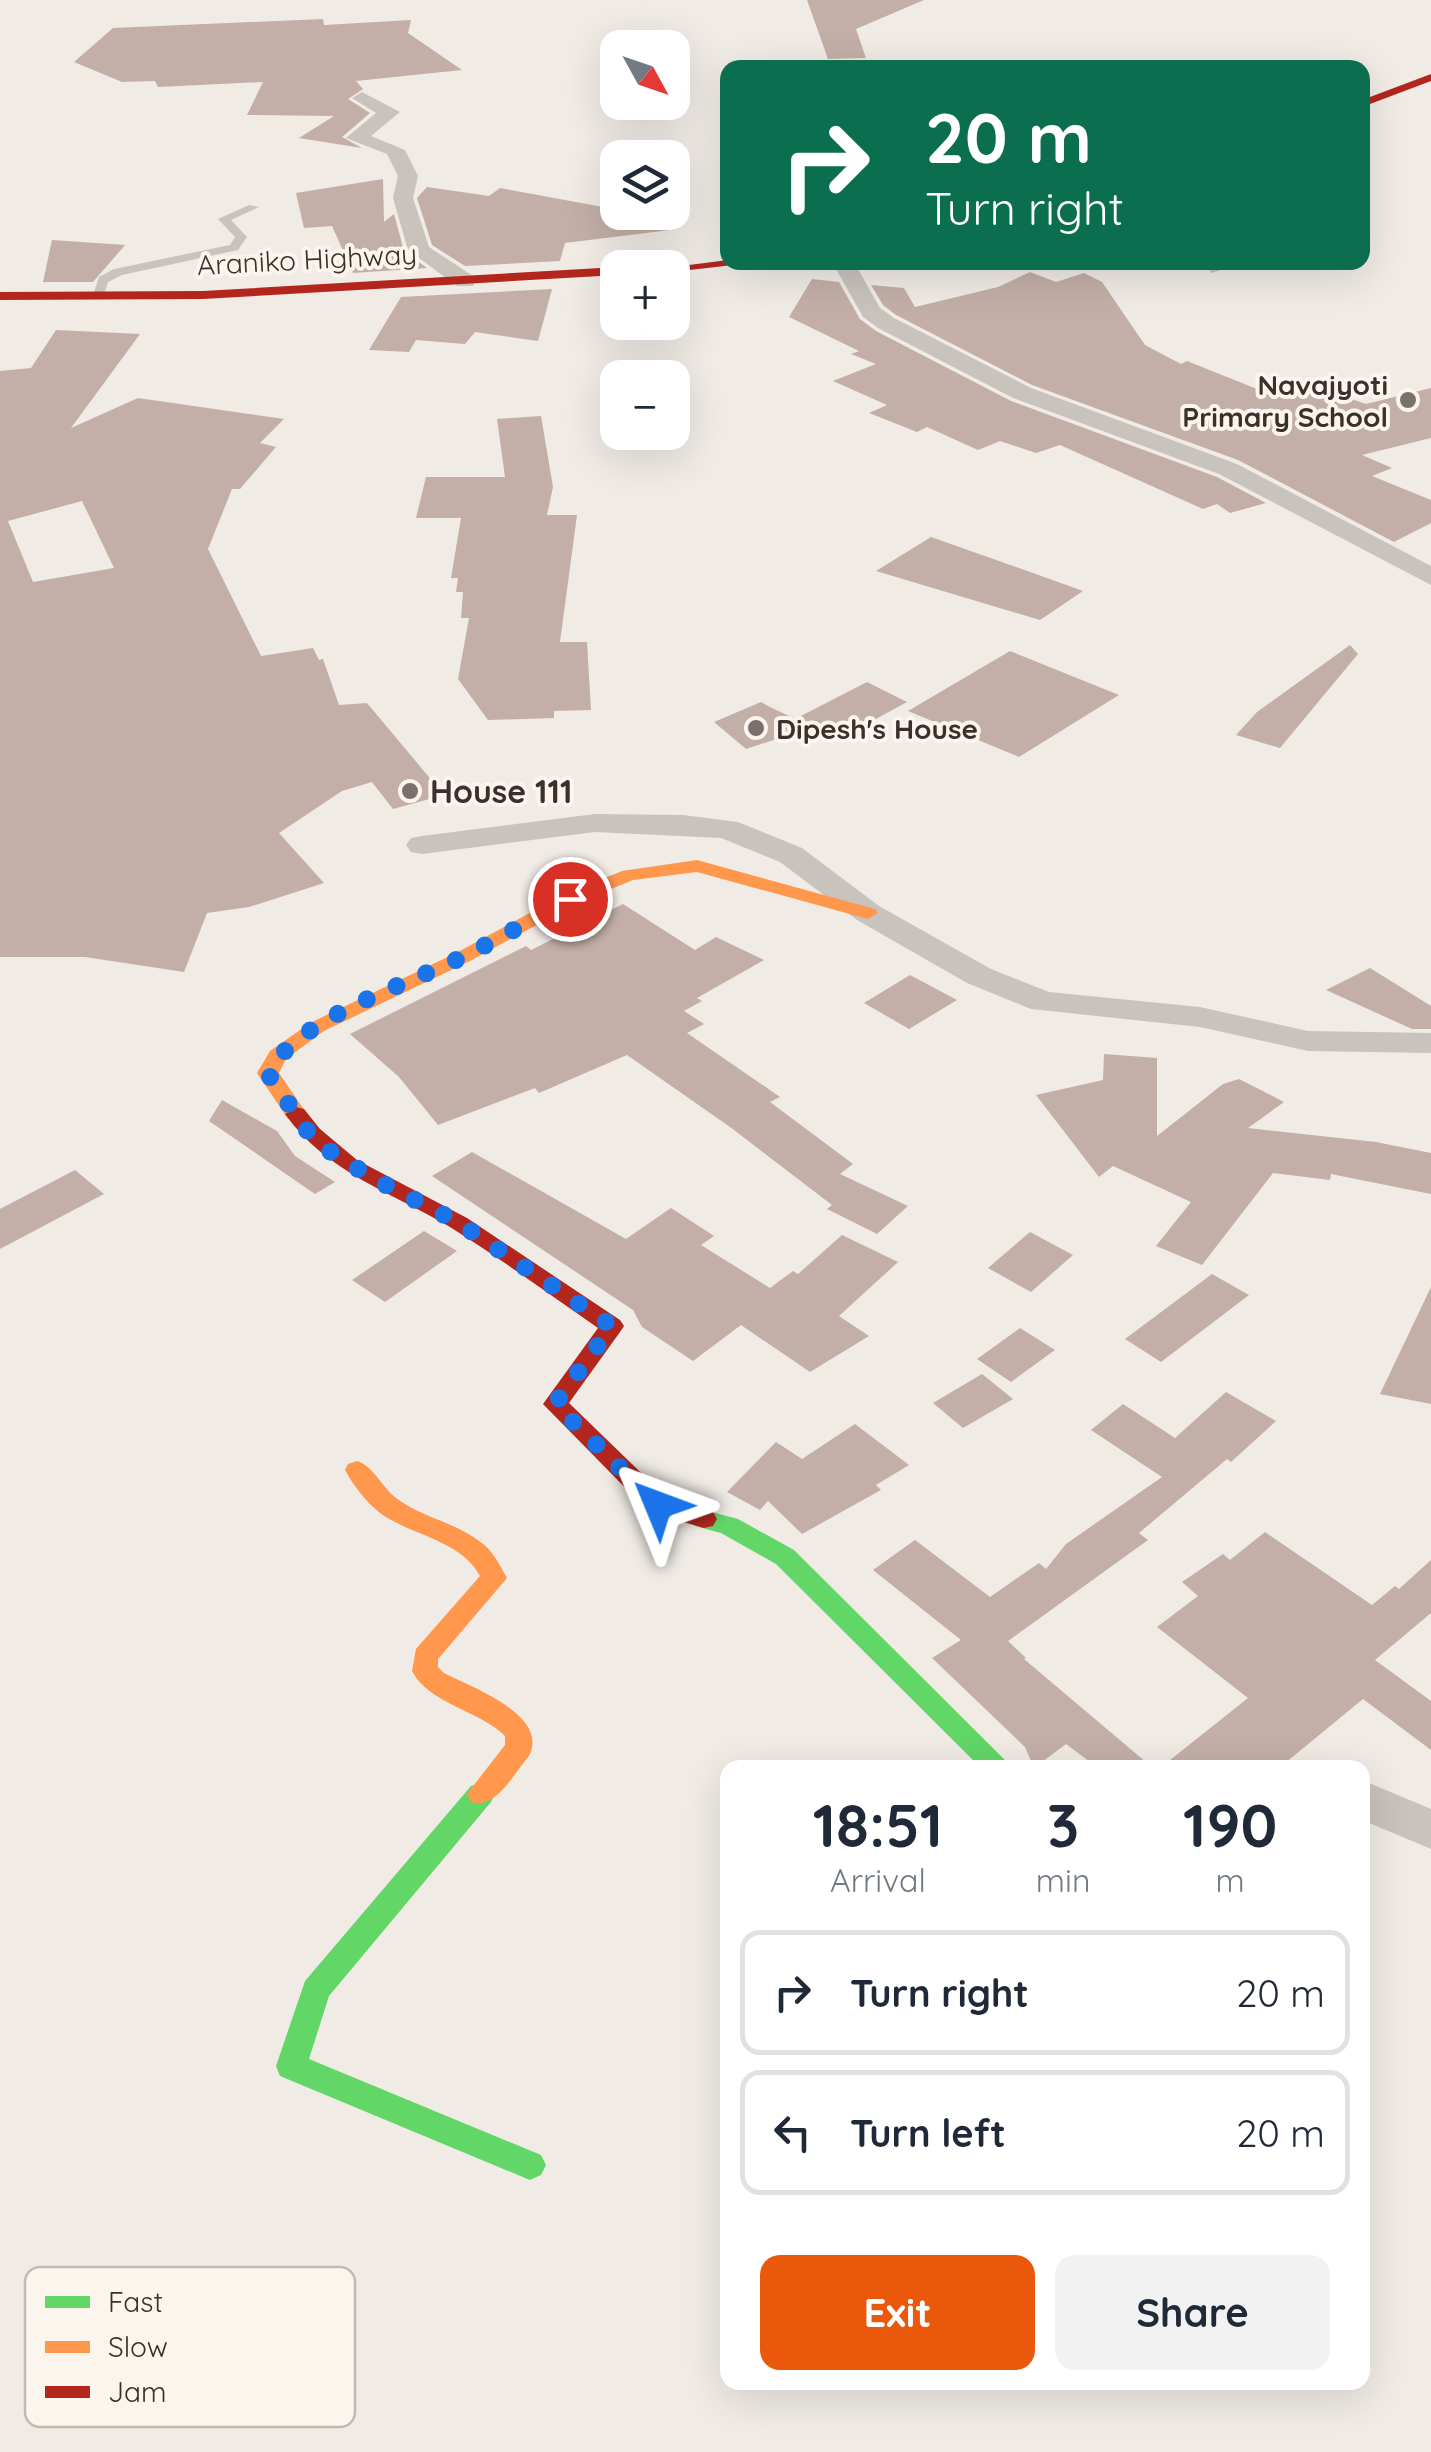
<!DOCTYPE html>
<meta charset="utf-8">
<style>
body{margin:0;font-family:Quicksand,sans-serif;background:#f2f2f3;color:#1f2937;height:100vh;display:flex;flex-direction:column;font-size:38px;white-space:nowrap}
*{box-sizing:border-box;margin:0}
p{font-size:32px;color:#747a83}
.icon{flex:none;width:55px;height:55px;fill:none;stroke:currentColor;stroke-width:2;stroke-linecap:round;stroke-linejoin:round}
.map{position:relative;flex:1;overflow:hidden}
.details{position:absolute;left:720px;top:1760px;width:650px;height:630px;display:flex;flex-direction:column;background:#fff;border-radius:20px;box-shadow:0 10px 40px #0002}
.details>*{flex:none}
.top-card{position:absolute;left:720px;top:60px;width:650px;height:210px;border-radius:20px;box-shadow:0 10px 40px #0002;background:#0b6e4f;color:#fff;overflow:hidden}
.needle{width:65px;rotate:130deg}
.tools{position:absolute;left:600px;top:30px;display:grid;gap:20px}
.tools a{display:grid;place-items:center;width:90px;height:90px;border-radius:20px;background:#fff;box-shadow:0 10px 40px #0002;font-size:50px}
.pin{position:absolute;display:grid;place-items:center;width:85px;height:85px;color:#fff;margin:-42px;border:5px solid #fff;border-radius:50%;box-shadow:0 2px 10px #0007}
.me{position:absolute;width:110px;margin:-55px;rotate:314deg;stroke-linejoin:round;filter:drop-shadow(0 0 8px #0008)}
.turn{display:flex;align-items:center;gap:35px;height:210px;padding:0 40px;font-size:45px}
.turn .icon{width:130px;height:130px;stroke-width:2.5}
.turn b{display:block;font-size:70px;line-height:85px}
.eta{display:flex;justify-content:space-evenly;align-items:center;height:170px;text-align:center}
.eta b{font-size:60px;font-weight:800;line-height:70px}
.action{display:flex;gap:20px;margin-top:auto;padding:20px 40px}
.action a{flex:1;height:115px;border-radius:20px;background:#ea580c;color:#fff;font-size:40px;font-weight:800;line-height:115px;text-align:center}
.action a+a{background:#f2f2f3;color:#1f2937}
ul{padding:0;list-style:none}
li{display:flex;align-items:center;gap:30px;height:125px;margin:0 20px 15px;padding:0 20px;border:5px solid #e0e1e3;border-radius:20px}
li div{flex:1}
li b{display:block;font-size:38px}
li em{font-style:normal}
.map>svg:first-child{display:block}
</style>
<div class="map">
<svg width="1431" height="2452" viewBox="0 0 1431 2452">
<rect width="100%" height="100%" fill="#f0ebe5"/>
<g fill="#c3afa7" fill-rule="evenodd">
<polygon points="807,0 924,0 856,29 866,58 828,59"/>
<polygon points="323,19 324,25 411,20 408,33 462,70 356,81 363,89 348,99 370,113 342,137 362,148 299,138 334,116 247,115 263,82 158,87 155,81 122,82 74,62 113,28"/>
<polygon points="383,179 384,222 394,214 404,251 427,268 353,273 332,226 304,228 296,193"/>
<polygon points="427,187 489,196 500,188 679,221 678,229 565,243 560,261 465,266 432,245 417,198"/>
<polygon points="52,240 125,245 93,282 43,282"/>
<polygon points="1030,272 1056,282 1084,273 1102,282 1145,345 1181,364 1187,361 1277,397 1305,383 1366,404 1431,388 1431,438 1362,455 1392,468 1372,476 1431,500 1431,523 1394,542 1238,460 1032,385 896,315 883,305 871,285 904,288 915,307 998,287"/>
<polygon points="812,279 839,282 860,319 876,331 1011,401 1217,477 1266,503 1230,513 1217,504 1203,509 1060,445 1036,453 1000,441 978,450 927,427 917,432 869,413 887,405 833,381 876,364 851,354 859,351 789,317"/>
<polygon points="552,289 538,341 475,332 465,344 416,340 409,352 369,350 401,297"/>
<path d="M56,330L140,334L71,428L138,398L284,419L260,443L276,447L240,489H232L208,549L261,656L313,648L319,660L323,659L339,705L367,703L444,795L393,809L372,782L342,791L279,833L324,883L249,907L207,913L184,972L85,957H0V371L31,368ZM82,501L114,568L33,582L8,521Z"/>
<polygon points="541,416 553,487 547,515 577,515 560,642 587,642 591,710 554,711 554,718 488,720 458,679 469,618 461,618 463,592 456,592 458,578 451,578 461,518 416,518 426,477 505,477 497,419"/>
<polygon points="931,537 1019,568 1083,591 1040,620 876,571"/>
<polygon points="1350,645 1358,654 1280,748 1236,735 1257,712"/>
<polygon points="1010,651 1119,695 1019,757 908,711"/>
<polygon points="867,682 907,702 839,739 797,718"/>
<polygon points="761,702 772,708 813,727 746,749 714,722"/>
<polygon points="623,904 695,950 716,937 764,960 697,998 702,1001 684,1011 704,1024 687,1033 780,1097 770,1102 853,1164 840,1174 908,1206 877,1234 827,1209 832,1205 730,1127 627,1055 539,1093 535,1088 438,1125 399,1077 350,1034 526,946 531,950"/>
<polygon points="1370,968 1431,1006 1431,1029 1412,1029 1326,990"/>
<polygon points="910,975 957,1000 909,1029 864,1003"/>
<polygon points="1104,1054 1157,1058 1157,1136 1223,1084 1239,1079 1284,1102 1248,1128 1376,1142 1431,1153 1431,1194 1331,1174 1330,1180 1273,1173 1202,1265 1156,1246 1191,1202 1113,1166 1099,1177 1036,1095 1103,1080"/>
<polygon points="222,1100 277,1131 295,1156 335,1182 315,1194 209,1121"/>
<polygon points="472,1152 626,1239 671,1208 714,1236 701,1245 770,1288 793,1271 798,1274 842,1235 898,1262 839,1316 869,1336 810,1372 741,1325 693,1361 642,1327 633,1310 432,1176"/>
<polygon points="75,1170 104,1194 0,1249 0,1209"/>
<polygon points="424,1231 457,1251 385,1302 352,1280"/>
<polygon points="1030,1232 1073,1255 1031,1292 988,1268"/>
<polygon points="1212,1274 1249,1295 1161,1362 1125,1339"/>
<polygon points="1431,1287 1431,1404 1380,1394"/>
<polygon points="1020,1328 1055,1350 1011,1382 977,1359"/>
<polygon points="982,1374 1013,1399 963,1428 933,1403"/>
<polygon points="1226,1392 1276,1421 1231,1462 1227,1459 1139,1533 1148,1540 1008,1641 1026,1658 1024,1659 1153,1768 1098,1768 1066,1744 1034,1768 1025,1747 932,1658 961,1640 873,1570 915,1540 990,1597 1039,1563 1046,1569 1066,1544 1162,1477 1091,1430 1123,1404 1175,1438"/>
<polygon points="855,1424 909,1465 876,1485 881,1490 802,1534 768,1501 760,1510 727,1492 776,1442 802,1459"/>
<polygon points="1265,1532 1372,1605 1395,1586 1399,1589 1431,1560 1431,1613 1375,1660 1431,1701 1431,1750 1363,1699 1279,1768 1160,1768 1248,1698 1157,1627 1198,1596 1182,1582 1223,1554 1230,1560"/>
</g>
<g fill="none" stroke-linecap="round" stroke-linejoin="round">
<g fill="#c9c3be" fill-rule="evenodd">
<polygon points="249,205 259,207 231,220 247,237 238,250 122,275 108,282 103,298 93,295 99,277 114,269 230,245 235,237 218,219"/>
<polygon points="1205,262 1217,262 1221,270 1211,273"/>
</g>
<g fill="#c9c3be" fill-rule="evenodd">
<polygon points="362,92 400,112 371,136 405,150 418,176 413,198 429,247 473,276 476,281 473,286 457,286 408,250 393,198 398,176 387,154 346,138 376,113 352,98"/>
<polygon points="832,262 854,262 880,308 894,318 1031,388 1237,464 1431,566 1431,585 1219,474 1013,398 878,328 863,317"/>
<polygon points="595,814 683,815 738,822 802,848 879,906 991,969 1049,992 1200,1007 1308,1031 1431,1033 1431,1053 1308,1051 1200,1027 1031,1009 967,983 857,920 780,862 721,838 595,832 422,854 411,852 406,845 411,838 422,836"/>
<polygon points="1362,1780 1431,1809 1431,1849 1362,1820"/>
</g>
<g fill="#63d668" fill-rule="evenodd">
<polygon points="704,1510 738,1519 794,1550 1013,1768 981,1768 776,1564 721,1533 695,1526 691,1519 695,1512"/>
<polygon points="481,1783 491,1786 495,1794 491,1802 329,1996 309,2059 541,2155 546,2165 541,2175 530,2180 280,2076 276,2066 305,1981 471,1786"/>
</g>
<g fill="#ff974d" fill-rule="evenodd">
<polygon points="697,860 875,909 878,913 868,919 697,872 633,880 577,903 470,961 324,1031 286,1059 279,1073 307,1114 304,1119 288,1119 257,1073 270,1051 310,1023 456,953 563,895 622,871"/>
<path d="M357,1461C373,1466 382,1487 396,1498C421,1517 454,1522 479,1541C493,1550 499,1564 507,1578L438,1659V1667L444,1673C471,1687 550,1715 529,1756C514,1773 496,1810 471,1802L467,1794L505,1745V1736C479,1710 429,1704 412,1671L416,1649L480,1576C461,1540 412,1536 380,1513C365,1501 354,1486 345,1470L348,1464Z"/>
</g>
<g fill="#b3261e" fill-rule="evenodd">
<polygon points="1431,74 1431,81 1362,107 1362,100"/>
<polygon points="728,260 759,262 672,272 672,268 666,268"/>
<polygon points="618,267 618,275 203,299 0,300 0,292 203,291"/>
<path d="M296,1107L304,1109L320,1129L357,1160L467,1218L620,1320L624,1326L620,1332L569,1403L667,1498L713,1512L717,1519L713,1526L704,1528L649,1512L543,1404L598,1328C549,1294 501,1259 450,1227C391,1192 326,1172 285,1114Z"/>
</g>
</g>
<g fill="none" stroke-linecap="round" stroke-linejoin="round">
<path stroke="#1a73e8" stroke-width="18" stroke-dasharray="0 32.4" d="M570,899C534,918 499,939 462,957C407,985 296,1018 268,1074L315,1142L376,1180L456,1221L612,1326L555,1404L658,1505"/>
</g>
<g fill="#7a716c" stroke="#fbf5ee" stroke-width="4">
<circle cx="1408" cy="400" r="10"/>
<circle cx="756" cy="728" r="10"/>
<circle cx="410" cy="791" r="10"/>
</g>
<g text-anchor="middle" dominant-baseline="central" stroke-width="8" stroke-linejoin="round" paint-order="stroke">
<g font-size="28" fill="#3b302b" stroke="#fbf5ee">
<text transform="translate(307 259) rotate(-3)">Araniko Highway</text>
</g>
<g font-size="28" font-weight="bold" fill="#3b302b" stroke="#fbf5ee" text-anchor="end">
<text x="1388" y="384">Navajyoti<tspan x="1388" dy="32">Primary School</tspan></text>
<text x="776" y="728" text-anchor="start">Dipesh's House</text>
</g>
<g font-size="32" font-weight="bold" fill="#3b302b" stroke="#fbf5ee" text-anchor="start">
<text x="430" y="791">House 111</text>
</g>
</g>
<rect x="25" y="2267" width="330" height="160" rx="15" fill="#fbf5ee" stroke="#c1bab4" stroke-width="2.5"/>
<rect x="45" y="2296" width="45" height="12" fill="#63d668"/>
<rect x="45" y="2341" width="45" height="12" fill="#ff974d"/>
<rect x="45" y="2386" width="45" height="12" fill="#b3261e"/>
<g font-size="28" fill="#3b302b">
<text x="108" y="2312">Fast</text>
<text x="108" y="2357">Slow</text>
<text x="108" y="2402">Jam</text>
</g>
</svg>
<div class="tools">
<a><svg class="needle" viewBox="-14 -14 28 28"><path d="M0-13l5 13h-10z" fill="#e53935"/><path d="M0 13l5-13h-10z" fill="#747a83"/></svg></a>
<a><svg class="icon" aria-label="layers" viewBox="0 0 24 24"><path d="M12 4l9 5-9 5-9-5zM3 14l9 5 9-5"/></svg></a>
<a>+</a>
<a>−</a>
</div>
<div class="pin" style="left:570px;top:899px;background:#d93025"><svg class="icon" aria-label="arrive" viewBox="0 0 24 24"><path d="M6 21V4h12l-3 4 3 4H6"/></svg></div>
<svg class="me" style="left:658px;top:1505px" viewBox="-20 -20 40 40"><path d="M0-17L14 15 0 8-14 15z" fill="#1a73e8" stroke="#fff" stroke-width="4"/></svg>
<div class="top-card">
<div class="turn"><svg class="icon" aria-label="right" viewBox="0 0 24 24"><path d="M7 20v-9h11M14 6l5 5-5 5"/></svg><div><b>20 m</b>Turn right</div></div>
</div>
<section class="details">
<div class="eta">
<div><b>18:51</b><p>Arrival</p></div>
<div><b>3</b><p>min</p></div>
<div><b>190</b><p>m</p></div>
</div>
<ul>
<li><svg class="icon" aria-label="right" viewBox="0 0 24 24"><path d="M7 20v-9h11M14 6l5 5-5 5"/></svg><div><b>Turn right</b></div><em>20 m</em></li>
<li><svg class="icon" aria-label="left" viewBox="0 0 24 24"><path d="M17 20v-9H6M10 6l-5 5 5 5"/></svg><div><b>Turn left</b></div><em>20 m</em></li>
</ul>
<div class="action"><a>Exit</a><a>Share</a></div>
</section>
</div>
